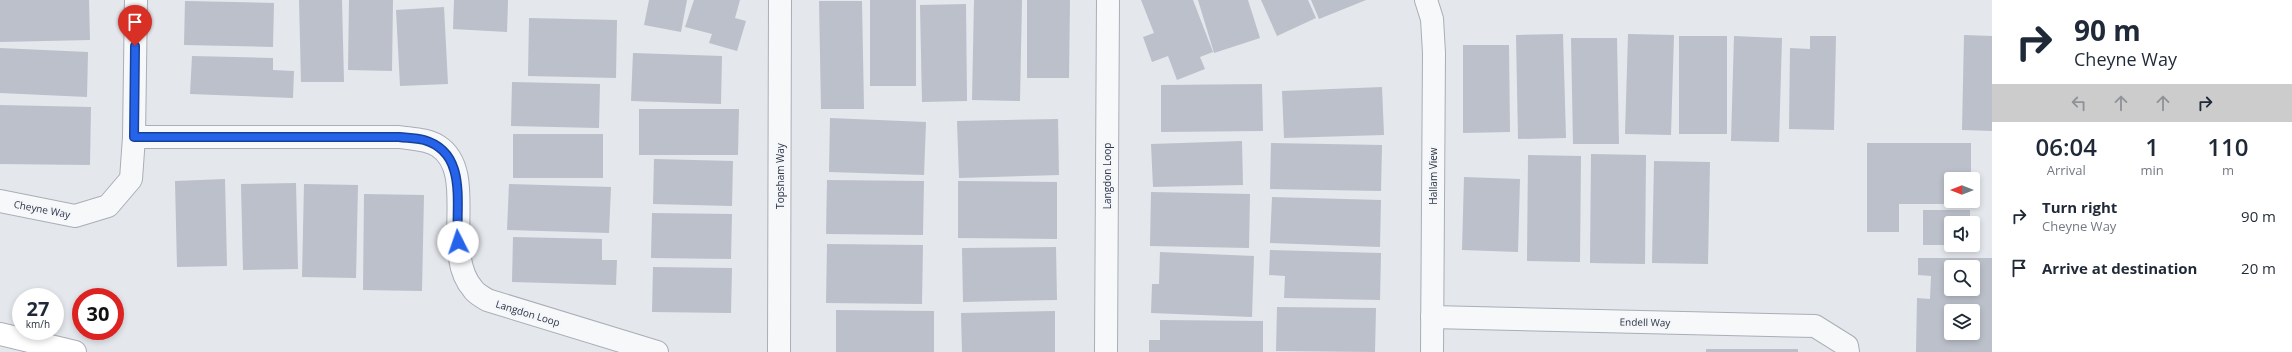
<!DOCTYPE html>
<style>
body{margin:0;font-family:"Open Sans",sans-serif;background:#f6f6f7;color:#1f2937;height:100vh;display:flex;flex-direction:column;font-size:15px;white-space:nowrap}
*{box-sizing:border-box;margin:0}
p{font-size:13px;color:#747a83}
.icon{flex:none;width:22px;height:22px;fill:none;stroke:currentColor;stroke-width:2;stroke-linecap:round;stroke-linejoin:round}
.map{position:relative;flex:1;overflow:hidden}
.details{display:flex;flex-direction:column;background:#fff;width:300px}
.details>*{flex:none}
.guide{background:#fff;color:#1f2937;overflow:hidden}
.needle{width:26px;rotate:270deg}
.controls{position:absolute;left:1944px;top:172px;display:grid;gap:8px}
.controls a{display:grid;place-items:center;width:36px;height:36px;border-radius:4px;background:#fff;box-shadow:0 2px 6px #0003;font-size:20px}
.speed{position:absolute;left:12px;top:288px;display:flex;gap:8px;font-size:20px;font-weight:700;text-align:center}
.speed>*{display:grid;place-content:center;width:52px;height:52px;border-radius:50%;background:#fff;box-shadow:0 2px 6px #0003;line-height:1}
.speed small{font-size:10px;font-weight:400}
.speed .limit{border:6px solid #d22;background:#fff;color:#111}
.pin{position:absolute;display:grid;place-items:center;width:34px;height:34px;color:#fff;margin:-41px -17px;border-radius:50% 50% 50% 0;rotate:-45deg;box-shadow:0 0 4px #0007}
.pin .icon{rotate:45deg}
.me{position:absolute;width:44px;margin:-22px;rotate:356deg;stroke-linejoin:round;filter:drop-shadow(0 0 3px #0008)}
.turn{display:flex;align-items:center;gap:14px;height:84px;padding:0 16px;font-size:18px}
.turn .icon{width:52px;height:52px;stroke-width:2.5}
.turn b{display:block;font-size:28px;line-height:34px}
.lanes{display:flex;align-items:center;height:38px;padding:0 16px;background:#0003;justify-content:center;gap:20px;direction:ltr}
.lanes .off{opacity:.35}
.eta{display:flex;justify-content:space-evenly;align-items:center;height:68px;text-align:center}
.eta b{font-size:24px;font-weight:600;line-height:28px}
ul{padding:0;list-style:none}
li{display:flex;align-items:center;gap:12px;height:52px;padding:0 16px}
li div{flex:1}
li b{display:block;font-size:15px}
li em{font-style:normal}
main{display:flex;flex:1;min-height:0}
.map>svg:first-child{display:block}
</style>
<main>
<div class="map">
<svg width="1992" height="352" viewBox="0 0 1992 352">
<rect width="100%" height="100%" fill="#e4e7ec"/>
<g fill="#bbc0ca" fill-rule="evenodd">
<polygon points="0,0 89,0 90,40 0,42"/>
<polygon points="299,0 342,0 344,82 301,82"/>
<polygon points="349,0 393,0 392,71 348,70"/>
<polygon points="454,0 508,0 507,32 453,29"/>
<polygon points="649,0 687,0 681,32 644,25"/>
<polygon points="694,0 740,0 735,18 746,21 737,51 709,43 712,34 685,27"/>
<rect x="870" y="0" width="46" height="86"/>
<polygon points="974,0 1022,0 1020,101 972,100"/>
<polygon points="1027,0 1070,0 1069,78 1027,78"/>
<polygon points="1141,0 1193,0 1213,52 1200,57 1205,69 1177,80 1168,56 1152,62 1143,37 1154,33"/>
<polygon points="1198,0 1248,0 1260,38 1214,53"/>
<polygon points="1261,0 1308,0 1316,18 1277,36"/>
<polygon points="1311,0 1366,0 1319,19"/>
<polygon points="185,1 274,3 273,47 184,45"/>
<polygon points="819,1 862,1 864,109 821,109"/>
<polygon points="966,4 967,101 922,102 920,5"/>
<polygon points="444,7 448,84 400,86 396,10"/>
<polygon points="529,18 617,20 616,78 528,76"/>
<polygon points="1563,34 1566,138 1518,139 1516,35"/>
<polygon points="1628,34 1674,35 1671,135 1625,134"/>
<polygon points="1964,35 1992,36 1992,131 1962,130"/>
<rect x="1679" y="36" width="48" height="98"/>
<polygon points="1734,36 1782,38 1779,142 1731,141"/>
<polygon points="1810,36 1836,36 1834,130 1789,129 1790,48 1810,49"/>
<polygon points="1571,38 1617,38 1619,144 1573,144"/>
<polygon points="1463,45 1509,45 1510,132 1463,133"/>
<polygon points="0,48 88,52 87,97 0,93"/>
<polygon points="633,53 722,56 721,104 631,101"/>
<polygon points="192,56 273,58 273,70 294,71 293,98 190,94"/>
<polygon points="512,82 600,84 599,128 511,126"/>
<polygon points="1262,84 1263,131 1161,132 1161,85"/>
<polygon points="1382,87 1384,135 1284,138 1282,91"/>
<polygon points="0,105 91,107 90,165 0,164"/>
<polygon points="639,109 739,109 738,155 639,155"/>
<polygon points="830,118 926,122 924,175 829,172"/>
<polygon points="1058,119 1059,175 959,178 957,121"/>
<rect x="513" y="134" width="90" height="44"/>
<polygon points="1242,141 1243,185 1153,187 1151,144"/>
<polygon points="1271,143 1382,145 1381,191 1270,189"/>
<polygon points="1867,143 1971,143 1971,179 1951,179 1951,201 1971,201 1971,204 1899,204 1899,232 1867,232"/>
<polygon points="1591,154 1646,155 1645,264 1590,263"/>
<polygon points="1528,155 1581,156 1580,262 1527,261"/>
<polygon points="654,159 733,161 732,206 653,204"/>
<polygon points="1654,161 1710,162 1708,264 1652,263"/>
<polygon points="1464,177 1520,179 1518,252 1462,250"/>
<polygon points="225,179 227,266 177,267 175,181"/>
<polygon points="827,180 924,181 923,235 826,234"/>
<polygon points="958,181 1057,182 1057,239 958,238"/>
<polygon points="296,183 298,269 243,270 241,184"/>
<polygon points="304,184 358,185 356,278 302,277"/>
<polygon points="509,184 611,187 609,233 507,230"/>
<polygon points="1151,192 1250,194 1249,248 1150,246"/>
<polygon points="364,194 424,195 422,291 363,290"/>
<polygon points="1272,197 1381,200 1380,247 1270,243"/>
<polygon points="1923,210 1970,210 1970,223 1951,223 1951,245 1923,245"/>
<polygon points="652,213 732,214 731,259 651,258"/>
<polygon points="513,237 602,239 602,260 617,260 616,285 512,282"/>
<polygon points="827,244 923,245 922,304 826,303"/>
<polygon points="1056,247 1057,300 963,302 962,248"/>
<polygon points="1270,250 1381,253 1380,300 1284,298 1285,276 1269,275"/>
<polygon points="1160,252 1254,256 1252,317 1151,313 1152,284 1159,284"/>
<path d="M1918,258H1992V352H1916L1917,298L1930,299L1931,276L1918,275ZM1951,267H1973V289H1951ZM1951,311H1973V333H1951Z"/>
<polygon points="653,267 732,268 731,313 652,312"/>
<polygon points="1277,307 1376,308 1375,352 1276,351"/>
<polygon points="836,310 934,311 934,352 836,352"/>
<polygon points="1055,311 1055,352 962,352 961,313"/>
<polygon points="1160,320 1263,321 1263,352 1149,352 1149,340 1160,340"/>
<rect x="1706" y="349" width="92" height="3"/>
</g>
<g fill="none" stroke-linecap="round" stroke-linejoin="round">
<defs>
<g id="street">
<polyline points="1426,0 1432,19 1434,53 1432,352"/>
<path d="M134,137H399C412,139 427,139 438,146C479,172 440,252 473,289C476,294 483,297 487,300L657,352"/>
<polyline points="0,201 75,216 108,206 131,179 134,137 136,0"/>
<polyline points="1432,317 1815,326 1847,346 1848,352"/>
<polyline points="779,352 780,0"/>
<polyline points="1106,352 1108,0"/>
</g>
<polyline id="secondary" points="0,334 75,352"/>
</defs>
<use href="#street" stroke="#a9aeb7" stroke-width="24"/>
<use href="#secondary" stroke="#a9aeb7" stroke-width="24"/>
<use href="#street" stroke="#f7f8fa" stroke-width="22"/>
<use href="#secondary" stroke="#fff" stroke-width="22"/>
</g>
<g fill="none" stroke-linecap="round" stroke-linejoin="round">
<defs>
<path id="route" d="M135,46L134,137H399C407,138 416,138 424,140C469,153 455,206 458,242"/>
</defs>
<use href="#route" stroke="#184099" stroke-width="10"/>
<use href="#route" stroke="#2563eb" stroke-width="7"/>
</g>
<g text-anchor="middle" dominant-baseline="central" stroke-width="4" stroke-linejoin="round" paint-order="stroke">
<g font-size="10" fill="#2b3445" stroke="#f4f6f9">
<text transform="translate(780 176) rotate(-90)">Topsham Way</text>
<text transform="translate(1107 176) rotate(-90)">Langdon Loop</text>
<text transform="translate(1433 176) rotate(-90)">Hallam View</text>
<text transform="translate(42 209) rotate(11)">Cheyne Way</text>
<text transform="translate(528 313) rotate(17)">Langdon Loop</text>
<text transform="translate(1645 322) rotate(1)">Endell Way</text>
</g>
</g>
</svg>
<div class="controls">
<a><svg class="needle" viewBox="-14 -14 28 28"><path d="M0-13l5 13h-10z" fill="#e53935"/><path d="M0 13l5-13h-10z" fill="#747a83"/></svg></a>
<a><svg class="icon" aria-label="sound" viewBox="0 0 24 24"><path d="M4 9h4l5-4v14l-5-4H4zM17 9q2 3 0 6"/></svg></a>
<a><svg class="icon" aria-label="search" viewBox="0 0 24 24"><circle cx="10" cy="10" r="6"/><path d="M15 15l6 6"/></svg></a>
<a><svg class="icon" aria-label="layers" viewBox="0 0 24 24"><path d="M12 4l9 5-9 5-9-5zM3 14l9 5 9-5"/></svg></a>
</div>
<div class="speed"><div>27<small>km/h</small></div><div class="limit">30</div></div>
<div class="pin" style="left:135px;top:46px;background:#d93025"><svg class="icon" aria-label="arrive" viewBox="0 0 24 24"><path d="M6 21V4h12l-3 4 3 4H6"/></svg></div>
<svg class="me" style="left:458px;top:242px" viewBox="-20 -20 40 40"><circle r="19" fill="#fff"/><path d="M0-13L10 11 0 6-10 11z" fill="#2563eb"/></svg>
</div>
<section class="details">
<div class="guide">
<div class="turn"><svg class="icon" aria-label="right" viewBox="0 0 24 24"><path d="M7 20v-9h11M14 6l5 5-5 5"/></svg><div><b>90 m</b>Cheyne Way</div></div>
<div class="lanes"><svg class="icon off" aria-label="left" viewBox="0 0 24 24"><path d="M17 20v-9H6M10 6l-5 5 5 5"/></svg><svg class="icon off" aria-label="ahead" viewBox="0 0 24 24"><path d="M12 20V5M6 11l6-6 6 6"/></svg><svg class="icon off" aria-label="ahead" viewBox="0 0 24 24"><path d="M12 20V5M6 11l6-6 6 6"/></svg><svg class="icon" aria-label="right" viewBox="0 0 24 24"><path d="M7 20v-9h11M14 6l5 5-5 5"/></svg></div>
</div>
<div class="eta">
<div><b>06:04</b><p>Arrival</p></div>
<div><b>1</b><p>min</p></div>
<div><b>110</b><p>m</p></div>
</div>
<ul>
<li><svg class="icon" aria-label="right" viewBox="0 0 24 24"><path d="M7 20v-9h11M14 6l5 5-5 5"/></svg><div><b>Turn right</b><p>Cheyne Way</p></div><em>90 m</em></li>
<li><svg class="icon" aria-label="arrive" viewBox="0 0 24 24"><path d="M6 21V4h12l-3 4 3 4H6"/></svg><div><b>Arrive at destination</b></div><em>20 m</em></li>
</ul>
</section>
</main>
